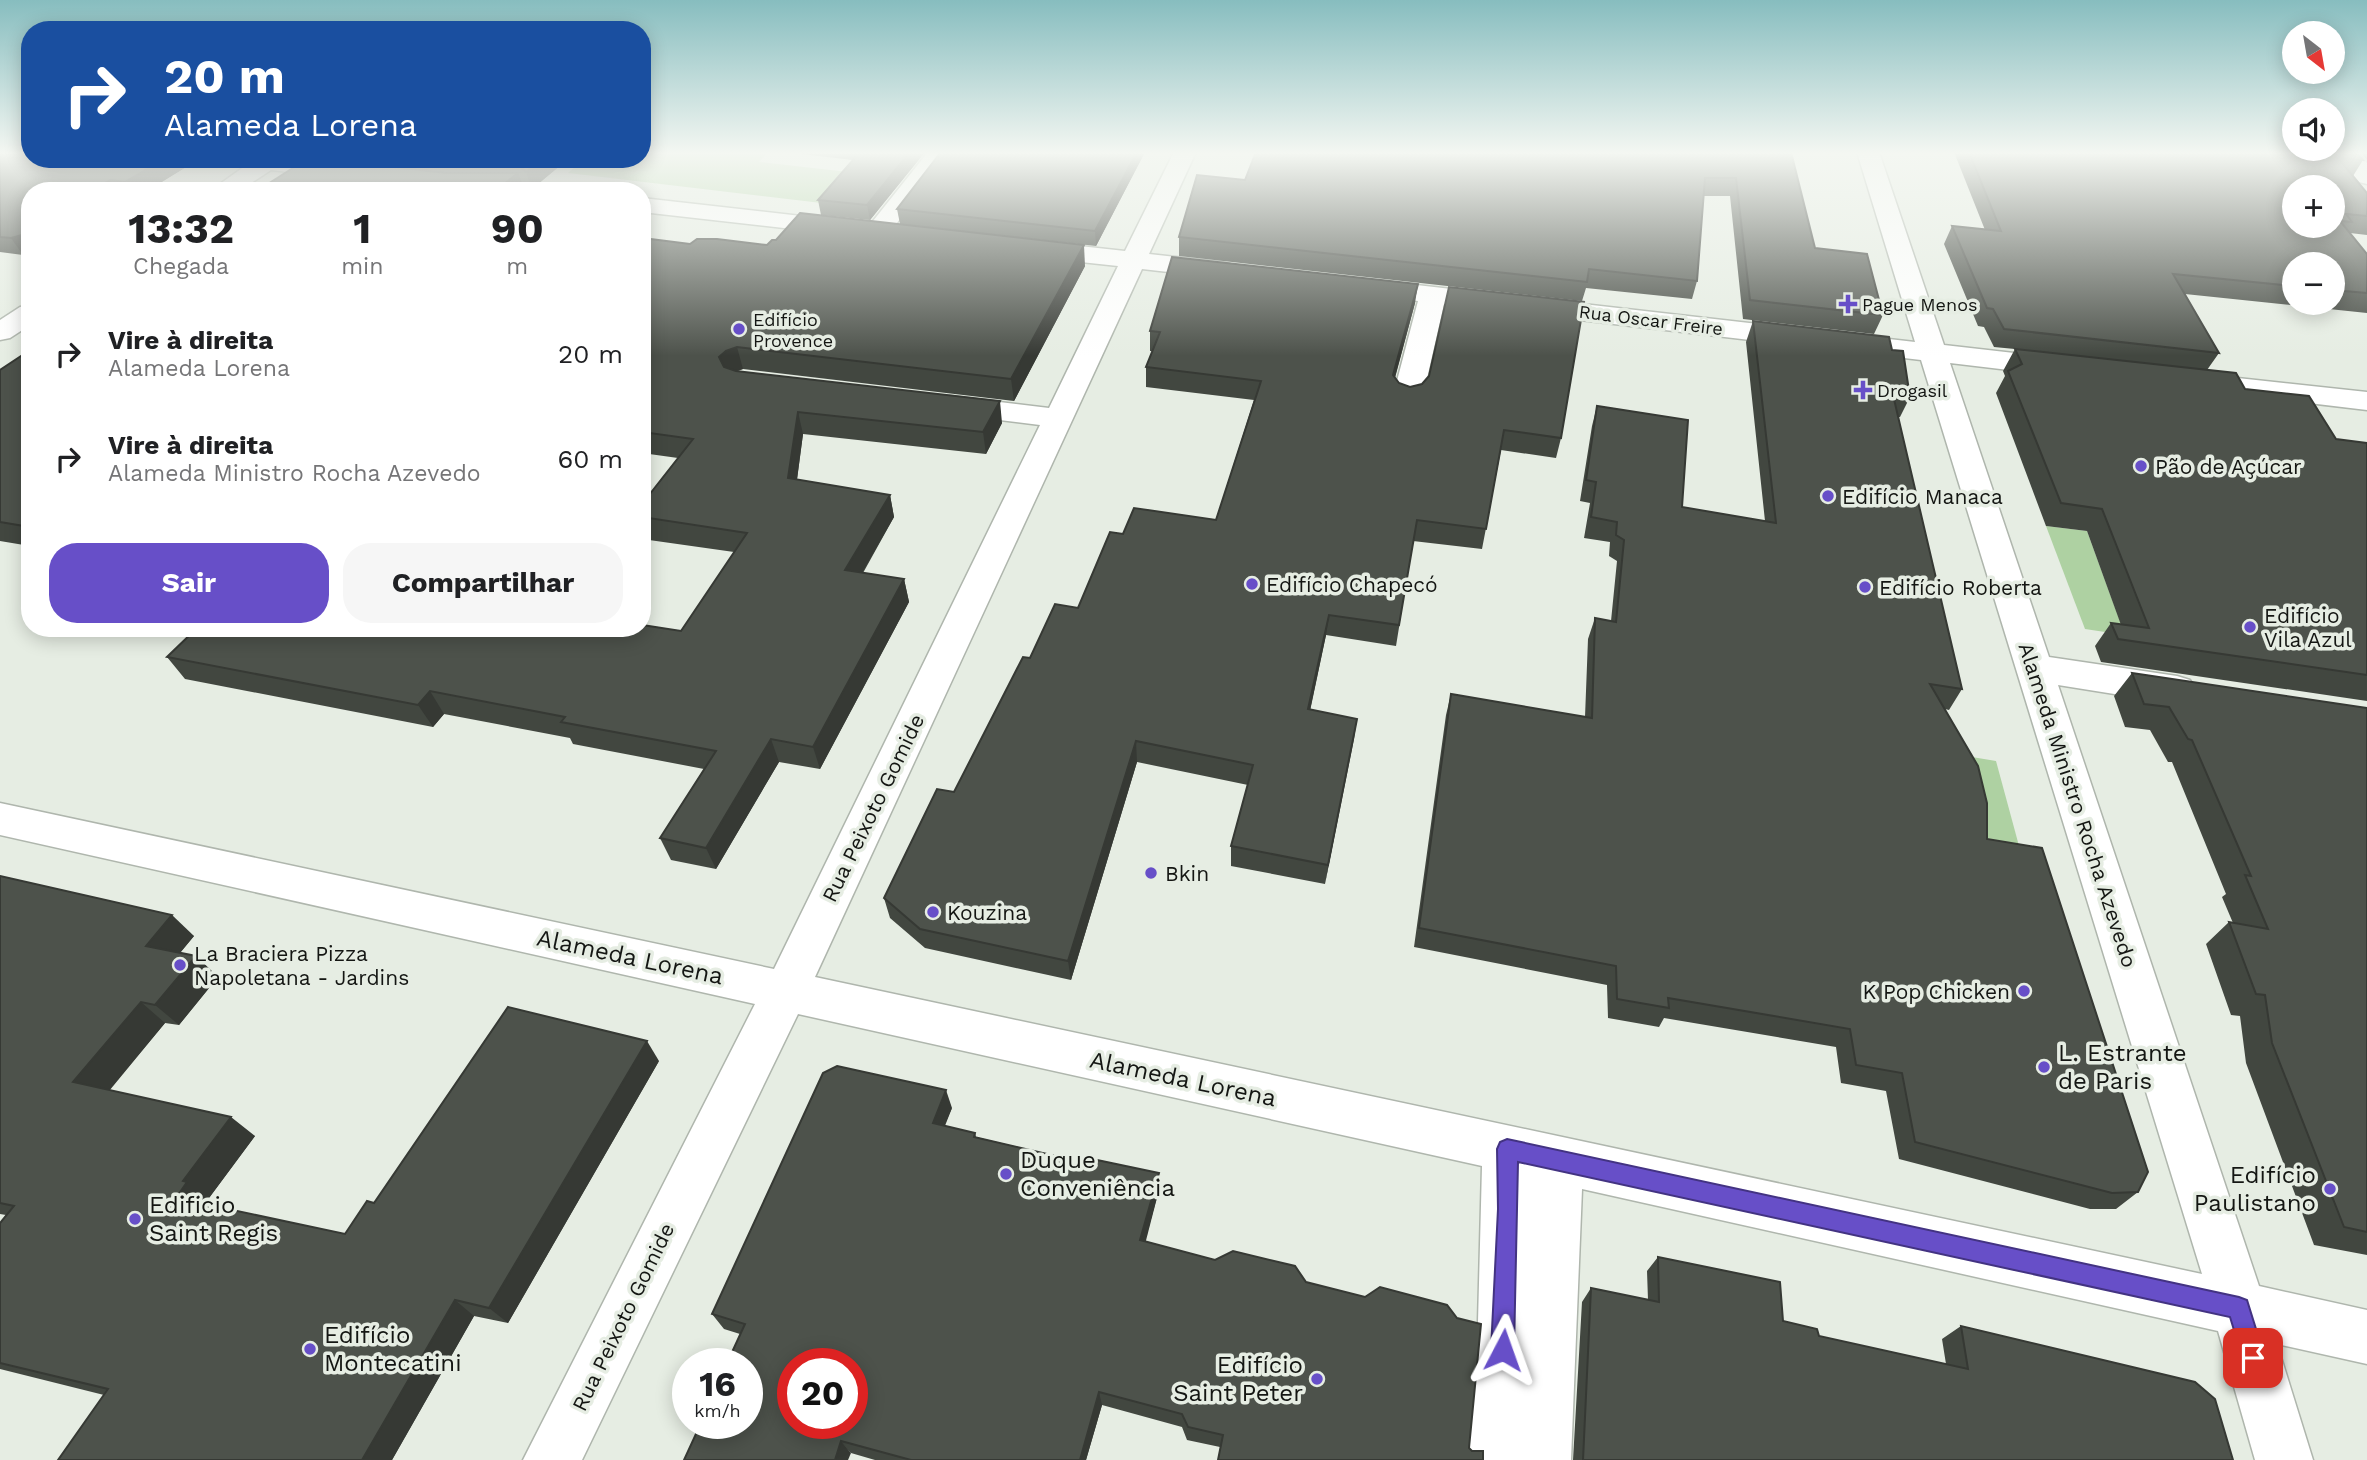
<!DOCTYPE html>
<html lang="pt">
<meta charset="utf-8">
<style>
body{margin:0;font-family:"Work Sans",sans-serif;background:#f6f6f6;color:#202124;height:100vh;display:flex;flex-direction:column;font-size:26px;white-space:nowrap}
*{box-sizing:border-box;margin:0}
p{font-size:23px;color:#757577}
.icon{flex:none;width:38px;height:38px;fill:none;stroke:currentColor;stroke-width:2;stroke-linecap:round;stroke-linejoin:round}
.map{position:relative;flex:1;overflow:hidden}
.side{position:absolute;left:21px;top:182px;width:630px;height:455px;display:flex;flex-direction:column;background:#fff;border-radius:28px;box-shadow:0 4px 18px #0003}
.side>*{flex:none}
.top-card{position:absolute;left:21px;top:21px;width:630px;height:147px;border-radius:28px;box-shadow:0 4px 18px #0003;background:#1a4fa0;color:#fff;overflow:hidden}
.needle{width:46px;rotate:149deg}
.buttons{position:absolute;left:2282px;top:21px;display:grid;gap:14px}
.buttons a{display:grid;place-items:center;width:63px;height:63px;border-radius:50%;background:#fff;box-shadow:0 4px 18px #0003;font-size:35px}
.speed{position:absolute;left:672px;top:1348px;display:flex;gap:14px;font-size:35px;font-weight:700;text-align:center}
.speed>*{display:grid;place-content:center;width:91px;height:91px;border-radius:50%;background:#fff;box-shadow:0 4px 18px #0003;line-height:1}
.speed small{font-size:18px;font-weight:400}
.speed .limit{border:10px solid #d22;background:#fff;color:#111}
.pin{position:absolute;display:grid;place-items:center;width:60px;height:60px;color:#fff;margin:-30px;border-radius:14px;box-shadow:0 4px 10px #0006}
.me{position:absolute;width:77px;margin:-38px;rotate:4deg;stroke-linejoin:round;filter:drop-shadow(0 0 5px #0008)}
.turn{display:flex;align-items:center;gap:24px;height:147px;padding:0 28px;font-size:32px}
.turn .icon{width:91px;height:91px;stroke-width:2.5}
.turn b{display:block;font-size:49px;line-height:60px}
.eta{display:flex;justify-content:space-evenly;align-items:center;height:119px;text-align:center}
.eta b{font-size:42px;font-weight:700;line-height:49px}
.cta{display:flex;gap:14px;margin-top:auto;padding:14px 28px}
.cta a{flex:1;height:80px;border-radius:28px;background:#674fc8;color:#fff;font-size:28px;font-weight:700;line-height:80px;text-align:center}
.cta a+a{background:#f6f6f6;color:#202124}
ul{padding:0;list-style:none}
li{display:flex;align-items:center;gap:21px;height:105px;padding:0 28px}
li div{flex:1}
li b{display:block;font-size:26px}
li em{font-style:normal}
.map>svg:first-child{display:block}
</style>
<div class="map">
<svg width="2367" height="1460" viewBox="0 0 2367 1460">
<rect width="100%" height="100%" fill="#e6ede3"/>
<g fill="#aed1a2">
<polygon points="642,152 768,152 759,162 857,173 830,204 568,173 584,159 642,159"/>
<polygon points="2046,526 2087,531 2125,635 2085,629"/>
<polygon points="1936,751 1996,761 2025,868 1966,858"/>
</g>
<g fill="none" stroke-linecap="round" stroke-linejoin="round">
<defs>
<g id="minor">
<polygon points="928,152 951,152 887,236 878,239 869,236 865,231 869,226"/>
<polygon points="1174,152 1196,152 1149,254 1221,262 1230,264 1234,270 1230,276 1221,278 1142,269 815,977 2202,1274 1921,360 1444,304 1423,396 1418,402 1408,405 1398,402 1393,396 1418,301 1355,293 1351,287 1355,281 1364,279 1915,342 1857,152 1879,152 1944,345 2059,358 2069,361 2073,367 2069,373 2059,376 1950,363 2049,657 2177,676 2190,680 2196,690 2190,700 2177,704 2058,685 2259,1286 2367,1310 2367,1364 2277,1344 2313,1460 2255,1460 2218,1331 1582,1189 1571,1460 1464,1460 1478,1322 1482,1166 798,1014 582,1460 523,1460 755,1004 0,835 0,803 774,969 1040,425 950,414 939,411 935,405 939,399 950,396 1049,408 1118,266 1034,257 1025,254 1021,249 1025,244 1034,241 1125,251"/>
<polygon points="2334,152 2357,152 2367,163 2367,184 2359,182"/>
<path d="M255,159C289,159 324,159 357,167L361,172L357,177L349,179L271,170L239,191H210Z"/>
<polygon points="642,198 845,221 854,223 857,228 854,233 845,235 642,212"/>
<polygon points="30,305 30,325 10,338 0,340 0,320 20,307"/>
<polygon points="2192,373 2367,392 2367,410 2182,388 2177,382 2182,376"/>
</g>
</defs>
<use href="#minor" stroke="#afb6ad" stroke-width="3"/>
<use href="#minor" fill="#fff" fill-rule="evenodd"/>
</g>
<g fill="#424740" fill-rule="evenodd">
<polygon points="0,152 30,159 199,159 147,191 30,191 30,253 23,255 0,252"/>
<polygon points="784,152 925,152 870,220 821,215 818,200 853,160"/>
<polygon points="941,152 1145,152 1096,246 900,224 897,209"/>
<polygon points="1256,152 1791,152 1815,248 1883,315 1874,334 1743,319 1730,196 1703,196 1697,281 1692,299 1586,288 1582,301 1179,256 1179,237 1245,180"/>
<path d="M1954,152H2356L2363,160L2353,176L2367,193V235L2350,233L2367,254V313L2185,294L2219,353L2207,370L2245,389L2336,439L2367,443V701L2101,662L2095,646L2111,623L2121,625L2087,531L2046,526L1996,393L2005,376L2003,371L2015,349L1994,347L1984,327L1978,326L1944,244L1952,226L1985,230ZM2294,264H2333V303H2294Z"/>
<polygon points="2360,152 2367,152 2367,160"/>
<polygon points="345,159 568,159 532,189 528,183 522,182 525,191 346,161"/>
<polygon points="642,238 690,244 767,245 1085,266 1014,401 743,369 738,371 1002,423 986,454 803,434 797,480 890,495 894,517 863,573 904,579 909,602 820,769 779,762 716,869 671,860 660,838 704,769 573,744 570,738 444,714 433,727 185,679 167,657 681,631 734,552 642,539 642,504 678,458 642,453"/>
<polygon points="1415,303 1395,378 1399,383 1561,438 1556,458 1501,450 1482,549 1413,541 1396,646 1326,635 1310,710 1357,719 1325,884 1231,866 1231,846 1248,785 1137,762 1071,980 925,948 890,918 884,898 954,792 1030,658 1078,608 1123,534 1216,520 1254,400 1146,387 1146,367 1152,351 1150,351 1150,331"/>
<polygon points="1753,321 1892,350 1910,397 1900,417 1898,417 1962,689 1949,710 1945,709 1987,839 2138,1192 2116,1209 2090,1209 1899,1159 1886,1091 1841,1083 1836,1047 1664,1018 1659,1027 1608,1018 1607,985 1414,947 1446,715 1451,694 1585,717 1588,639 1595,618 1611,621 1617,561 1609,556 1610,542 1584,538 1590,503 1580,501 1592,426 1597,406 1682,507 1765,521 1746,342"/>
<polygon points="30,350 30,546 0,541 0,370"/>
<polygon points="2132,673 2367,708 2367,1255 2314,1245 2246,1063 2240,1016 2231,1015 2206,944 2229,922 2233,923 2222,897 2226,894 2172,762 2168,762 2150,730 2125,727 2114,696"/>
<polygon points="0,876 194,936 180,953 196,956 218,977 179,1025 165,1023 109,1090 255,1136 209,1198 212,1200 209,1205 345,1234 374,1203 659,1061 508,1323 474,1316 392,1460 58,1460 104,1395 0,1369 0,1223 6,1215 0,1214"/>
<polygon points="952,1108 944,1126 975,1133 976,1137 1090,1164 1159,1173 1159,1190 1145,1241 1215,1260 1295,1266 1220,1447 1187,1440 1182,1427 1102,1405 1086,1460 875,1460 851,1453 740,1334 724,1329 712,1314"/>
<polygon points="1658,1257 1783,1321 1819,1336 1946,1364 1942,1339 1961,1326 2233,1460 1573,1460 1582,1302 1591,1288 1648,1300 1647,1271"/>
</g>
<g fill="#363934">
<polygon points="910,152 925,152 870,220 867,205"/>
<polygon points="1137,152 1145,152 1096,246 1095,231"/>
<polygon points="164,159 199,159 147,191 131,191 125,182"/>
<polygon points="542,159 568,159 532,189 526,172"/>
<polygon points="518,173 525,191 495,191"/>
<polygon points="110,180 117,191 92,191"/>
<polygon points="30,231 30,253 23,255 11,238"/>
<polygon points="1084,245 1085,266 1014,401 1011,379"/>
<polygon points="1418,284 1415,303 1390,395 1393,375"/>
<polygon points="737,347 743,369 732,372 726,379 719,357 726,351"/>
<polygon points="1000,401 1002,423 986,454 983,432"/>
<polygon points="798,412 803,434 794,501 788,478"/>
<polygon points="890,495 894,517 851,592 845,570"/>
<polygon points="904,579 909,602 820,769 813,747"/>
<polygon points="1329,615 1326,635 1306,730 1308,709"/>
<polygon points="430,691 444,714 433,727 418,705"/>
<polygon points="1357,719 1354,739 1325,884 1328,865"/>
<polygon points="771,739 779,762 716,869 706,848"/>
<polygon points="1136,741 1137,762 1071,980 1068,961"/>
<polygon points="172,915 194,936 169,966 146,946"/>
<polygon points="196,956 218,977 179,1025 155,1005"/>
<polygon points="141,1002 165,1023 100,1102 73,1082"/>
<polygon points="647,1041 659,1061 508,1323 489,1308"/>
<polygon points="946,1090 952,1108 939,1141 933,1123"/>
<polygon points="231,1117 255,1136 209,1198 212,1200 201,1216 176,1198 183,1181"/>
<polygon points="1159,1173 1159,1190 1142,1256 1140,1240"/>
<polygon points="455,1300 474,1316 392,1460 362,1460"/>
<polygon points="1099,1392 1102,1405 1086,1460 1080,1460"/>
<polygon points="841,1441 851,1453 848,1460 835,1460"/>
</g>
<g fill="#4d524b" stroke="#363934" stroke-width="2" fill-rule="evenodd">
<polygon points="0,152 30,152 30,159 164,159 125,182 110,180 92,191 30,191 30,231 22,235 11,238 0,237"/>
<polygon points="860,152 910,152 867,205 818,200"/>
<polygon points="941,152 1137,152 1095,231 897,209"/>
<polygon points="1256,152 1791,152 1815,248 1867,254 1883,315 1750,300 1736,178 1705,178 1697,281 1589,269 1587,282 1179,237 1197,175 1245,180"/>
<path d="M1969,152H2356L2363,160L2338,158L2367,193V216L2346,214L2352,222L2340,221L2367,254V293L2333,290V264H2294V286L2173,274L2219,353L2004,329L1993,309L1987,308L1952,226L2001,231ZM2294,187H2333V226H2294Z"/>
<polygon points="307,159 326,159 446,173 518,173 495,191 257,191"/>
<polygon points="464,159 542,159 526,172 521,167 513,165"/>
<polygon points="800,213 1084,245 1011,379 737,347 726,351 719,357 724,367 736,371 1000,401 983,432 798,412 788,478 890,495 845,570 904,579 813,747 771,739 706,848 660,838 716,751 561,722 565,717 430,691 418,705 167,657 197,628 642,628 642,625 681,631 747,533 642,517 642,504 693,439 642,432 642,238 690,244 697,239 717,239 767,245 772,240 776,240"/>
<polygon points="1172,257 1418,284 1393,375 1399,383 1410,387 1422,384 1429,376 1449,287 1584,302 1561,438 1504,430 1486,529 1417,520 1399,625 1329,615 1308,709 1357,719 1328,865 1231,846 1253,765 1136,741 1068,961 920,929 884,898 937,789 954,792 1023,657 1030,658 1055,604 1078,608 1110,532 1123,534 1134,508 1216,520 1261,381 1146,367 1160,332 1150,331"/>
<polygon points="1753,321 1889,337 1892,350 1903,351 1910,397 1893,395 1962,689 1930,684 1978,766 1987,803 1987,839 2042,848 2148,1172 2138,1192 2112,1193 1915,1142 1902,1073 1856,1065 1850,1029 1668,998 1669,1008 1617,999 1616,966 1419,928 1451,694 1592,718 1595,618 1616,622 1624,540 1616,535 1617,522 1591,517 1596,482 1586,480 1597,406 1688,420 1682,507 1776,523"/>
<polygon points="2015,349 2236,373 2245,389 2309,396 2336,439 2367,443 2367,675 2118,639 2111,623 2149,628 2102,509 2061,503 2008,371 2022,364"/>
<polygon points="30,350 30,527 0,522 0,370"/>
<polygon points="2132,673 2367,708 2367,1232 2344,1227 2272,1043 2265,995 2256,994 2229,922 2268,929 2245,875 2251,876 2192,740 2188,739 2169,707 2144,704"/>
<polygon points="0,876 172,915 146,946 196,956 155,1005 141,1002 73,1082 231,1117 183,1181 187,1182 176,1198 345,1234 367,1201 374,1203 508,1007 647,1041 489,1308 455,1300 362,1460 58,1460 108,1389 0,1363 0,1223 14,1206 0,1203"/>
<path d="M837,1066L946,1090L933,1123L975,1133L974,1137L1090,1164L1092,1159L1159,1173L1140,1240L1215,1260L1233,1251L1295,1266L1306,1282L1365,1297L1380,1287L1447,1305L1457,1318L1481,1324L1469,1448L1472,1451H1483V1460H1218L1223,1435L1188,1427L1182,1414L1099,1392L1080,1460H911L841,1441L835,1460H684L701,1423H747V1363H727L745,1324L712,1314L823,1073ZM793,1363H852V1423H793Z"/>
<polygon points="1658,1257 1780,1282 1783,1321 1817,1329 1819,1336 1968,1369 1961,1326 2195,1382 2215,1399 2233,1460 1583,1460 1591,1288 1659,1302"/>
</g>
<linearGradient id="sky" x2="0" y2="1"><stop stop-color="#87bdbf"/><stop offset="0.43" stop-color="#f4f7f2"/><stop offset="1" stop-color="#f4f7f2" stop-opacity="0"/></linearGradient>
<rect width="2367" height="356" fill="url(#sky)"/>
<polygon fill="#674fc8" stroke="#433382" stroke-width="2" points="1507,1139 2239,1297 2247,1300 2265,1358 2261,1366 2253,1369 2245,1366 2230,1317 1518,1162 1514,1350 1511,1358 1503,1361 1494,1358 1491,1350 1498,1209 1497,1149 1500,1142"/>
<g fill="#674fc8" stroke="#e6ede3" stroke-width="2.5">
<path d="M1844.5 293.5h7v7h7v7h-7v7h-7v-7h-7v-7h7z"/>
<circle cx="739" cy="329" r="7"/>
<path d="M1859.5 379.5h7v7h7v7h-7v7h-7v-7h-7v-7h7z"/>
<circle cx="2141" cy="466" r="7"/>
<circle cx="1828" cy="496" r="7"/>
<circle cx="1252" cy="584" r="7"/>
<circle cx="1865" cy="587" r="7"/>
<circle cx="2250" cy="627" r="7"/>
<circle cx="1151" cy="873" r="7"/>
<circle cx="933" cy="912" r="7"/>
<circle cx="180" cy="965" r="7"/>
<circle cx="2024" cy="991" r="7"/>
<circle cx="2044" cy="1067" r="7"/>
<circle cx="1006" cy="1174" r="7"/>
<circle cx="2330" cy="1189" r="7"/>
<circle cx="135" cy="1219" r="7"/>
<circle cx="310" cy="1349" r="7"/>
<circle cx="1317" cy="1379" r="7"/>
</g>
<g text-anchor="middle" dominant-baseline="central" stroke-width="7" stroke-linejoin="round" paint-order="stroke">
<g font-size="18" fill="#141613" stroke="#e6ede3" text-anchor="start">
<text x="1862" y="304">Pague Menos</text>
<text x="753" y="319">Edifício<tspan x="753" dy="21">Provence</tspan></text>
<text x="1877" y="390">Drogasil</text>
</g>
<g font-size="18" fill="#141613" stroke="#e6ede3">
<text transform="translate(1651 320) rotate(7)">Rua Oscar Freire</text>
</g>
<g font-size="21" fill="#141613" stroke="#e6ede3" text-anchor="start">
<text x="2155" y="466">Pão de Açúcar</text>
<text x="1842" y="496">Edifício Manaca</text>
<text x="1266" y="584">Edifício Chapecó</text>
<text x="1879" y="587">Edifício Roberta</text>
<text x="2264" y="615">Edifício<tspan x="2264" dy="24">Vila Azul</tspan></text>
<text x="1165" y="873">Bkin</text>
<text x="947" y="912">Kouzina</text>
<text x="194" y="953">La Braciera Pizza<tspan x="194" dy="24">Napoletana - Jardins</tspan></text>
<text x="2010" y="991" text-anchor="end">K Pop Chicken</text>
</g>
<g font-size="21" fill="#141613" stroke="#e6ede3">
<text transform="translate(2078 805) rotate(72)">Alameda Ministro Rocha Azevedo</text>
<text transform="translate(873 808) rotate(-64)">Rua Peixoto Gomide</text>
<text transform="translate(623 1317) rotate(-64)">Rua Peixoto Gomide</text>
</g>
<g font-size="24" fill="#141613" stroke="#e6ede3">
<text transform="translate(630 957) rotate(12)">Alameda Lorena</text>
<text transform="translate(1183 1079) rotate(12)">Alameda Lorena</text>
</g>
<g font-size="24" fill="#141613" stroke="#e6ede3" text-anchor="start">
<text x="2058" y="1053">L. Estrante<tspan x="2058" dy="28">de Paris</tspan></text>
<text x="1020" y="1160">Duque<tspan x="1020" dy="28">Conveniência</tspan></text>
<text x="2316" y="1175" text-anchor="end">Edifício<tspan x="2316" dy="28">Paulistano</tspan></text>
<text x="149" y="1205">Edificio<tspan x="149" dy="28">Saint Regis</tspan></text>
<text x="324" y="1335">Edifício<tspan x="324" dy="28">Montecatini</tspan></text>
<text x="1303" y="1365" text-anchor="end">Edifício<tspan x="1303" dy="28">Saint Peter</tspan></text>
</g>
</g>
</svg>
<div class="buttons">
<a><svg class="needle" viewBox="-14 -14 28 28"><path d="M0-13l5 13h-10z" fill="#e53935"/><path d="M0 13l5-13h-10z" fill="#757577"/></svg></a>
<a><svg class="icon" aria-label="sound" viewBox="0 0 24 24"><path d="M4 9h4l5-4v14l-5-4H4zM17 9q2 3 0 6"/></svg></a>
<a>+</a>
<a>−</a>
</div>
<div class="speed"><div>16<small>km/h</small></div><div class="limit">20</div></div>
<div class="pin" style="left:2253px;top:1358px;background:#d93025"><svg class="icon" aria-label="arrive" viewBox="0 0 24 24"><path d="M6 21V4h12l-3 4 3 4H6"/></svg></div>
<svg class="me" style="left:1503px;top:1350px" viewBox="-20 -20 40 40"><path d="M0-17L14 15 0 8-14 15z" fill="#674fc8" stroke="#fff" stroke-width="4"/></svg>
<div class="top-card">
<div class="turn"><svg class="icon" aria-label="right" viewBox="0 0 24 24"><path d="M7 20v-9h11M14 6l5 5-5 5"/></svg><div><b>20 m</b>Alameda Lorena</div></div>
</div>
<section class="side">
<div class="eta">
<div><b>13:32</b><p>Chegada</p></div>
<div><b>1</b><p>min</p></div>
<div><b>90</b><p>m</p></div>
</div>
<ul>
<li><svg class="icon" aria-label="right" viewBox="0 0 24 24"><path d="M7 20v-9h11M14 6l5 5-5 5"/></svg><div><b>Vire à direita</b><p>Alameda Lorena</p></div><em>20 m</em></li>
<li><svg class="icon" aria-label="right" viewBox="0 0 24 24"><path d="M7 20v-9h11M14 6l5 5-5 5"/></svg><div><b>Vire à direita</b><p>Alameda Ministro Rocha Azevedo</p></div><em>60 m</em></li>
</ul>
<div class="cta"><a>Sair</a><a>Compartilhar</a></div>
</section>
</div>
